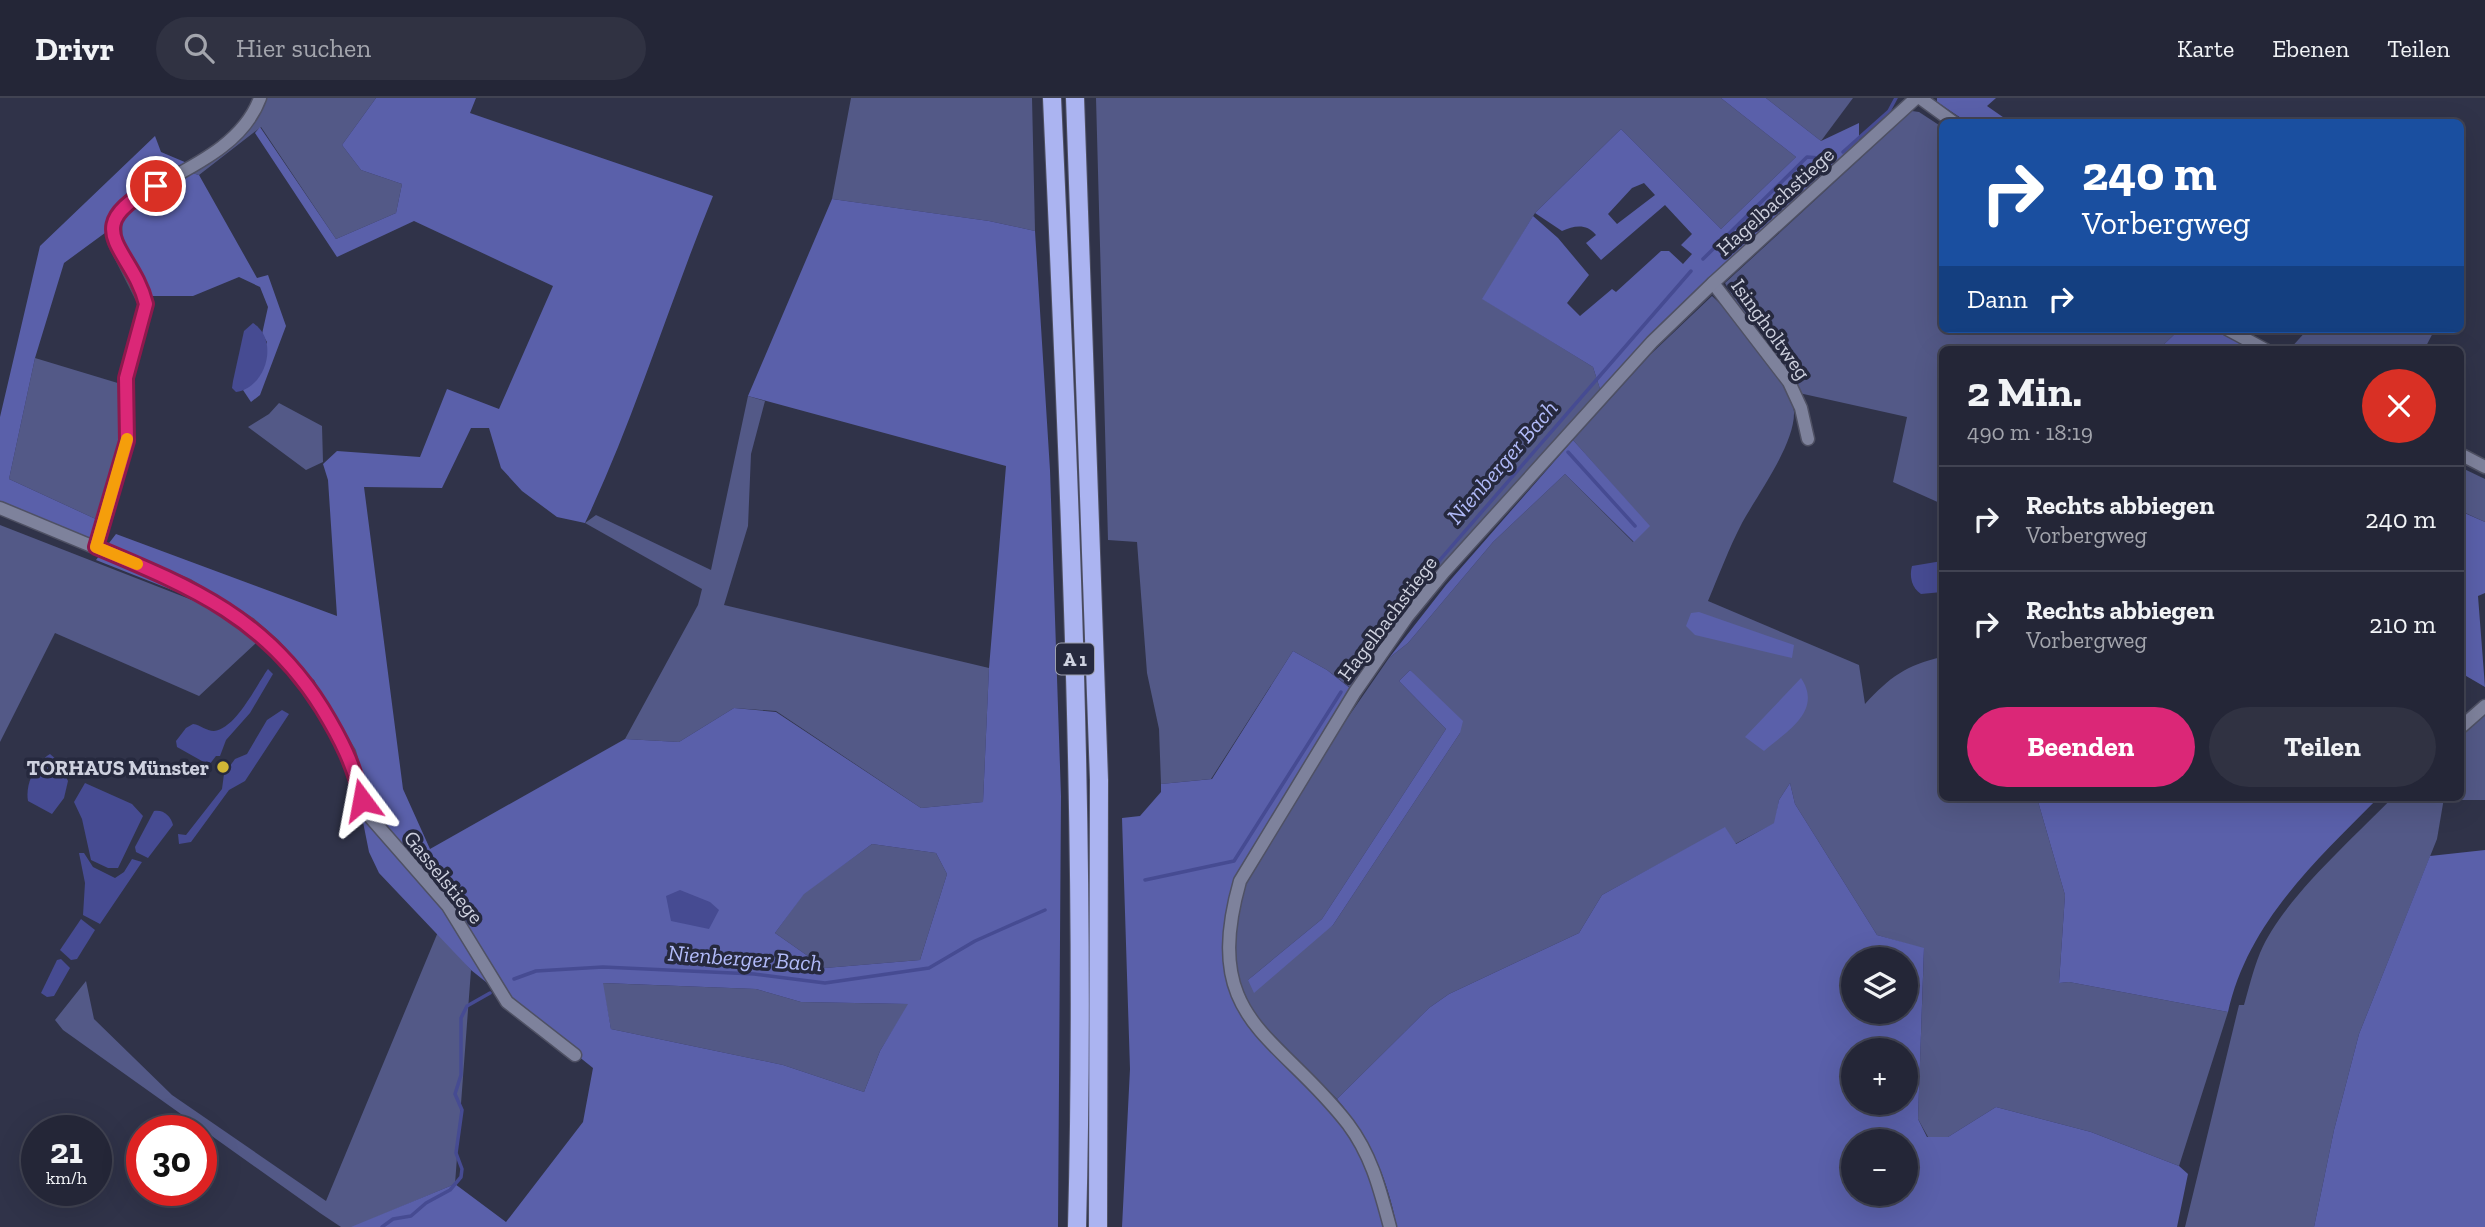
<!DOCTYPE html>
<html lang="de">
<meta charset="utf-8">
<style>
body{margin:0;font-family:"Zilla Slab",serif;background:#303242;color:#f1f3f6;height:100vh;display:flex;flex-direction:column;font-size:26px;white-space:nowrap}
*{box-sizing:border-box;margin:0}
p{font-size:23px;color:#a3a5ad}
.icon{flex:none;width:38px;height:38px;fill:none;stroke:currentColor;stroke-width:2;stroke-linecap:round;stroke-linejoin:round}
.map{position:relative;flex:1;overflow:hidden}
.side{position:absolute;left:1939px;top:248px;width:525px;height:455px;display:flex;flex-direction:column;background:#242637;border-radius:10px;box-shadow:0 7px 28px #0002,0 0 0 2px #414352}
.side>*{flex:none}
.guide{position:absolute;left:1939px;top:21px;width:525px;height:214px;border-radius:10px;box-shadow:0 7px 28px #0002,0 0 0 2px #414352;background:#1a4fa0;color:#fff;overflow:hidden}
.fabs{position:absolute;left:1841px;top:849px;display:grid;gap:14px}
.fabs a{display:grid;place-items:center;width:77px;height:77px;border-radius:50%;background:#242637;box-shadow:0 7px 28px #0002,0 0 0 2px #414352;font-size:35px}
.speed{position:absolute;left:21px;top:1017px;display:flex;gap:14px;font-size:35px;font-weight:700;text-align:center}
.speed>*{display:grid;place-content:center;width:91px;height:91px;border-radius:50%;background:#242637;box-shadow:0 7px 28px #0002,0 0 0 2px #414352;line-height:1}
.speed small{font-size:18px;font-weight:400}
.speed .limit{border:10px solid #d22;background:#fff;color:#111}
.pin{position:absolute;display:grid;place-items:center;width:60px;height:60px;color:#fff;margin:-30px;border:4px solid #fff;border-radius:50%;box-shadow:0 2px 7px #0007}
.me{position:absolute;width:77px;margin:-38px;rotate:347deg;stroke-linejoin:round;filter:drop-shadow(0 0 5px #0008)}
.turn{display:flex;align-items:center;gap:24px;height:147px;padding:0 28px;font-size:32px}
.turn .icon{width:91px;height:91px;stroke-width:2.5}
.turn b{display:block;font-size:49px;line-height:60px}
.then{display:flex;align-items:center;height:66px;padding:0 28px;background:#0003;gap:14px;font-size:26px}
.round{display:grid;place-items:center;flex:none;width:74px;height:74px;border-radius:37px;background:#303242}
.head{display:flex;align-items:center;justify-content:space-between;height:119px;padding:0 28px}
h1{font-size:42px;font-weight:800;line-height:52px}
.button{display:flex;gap:14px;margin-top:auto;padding:14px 28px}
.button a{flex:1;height:80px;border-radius:42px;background:#db2777;color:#fff;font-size:28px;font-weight:800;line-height:80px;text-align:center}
.button a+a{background:#303242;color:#f1f3f6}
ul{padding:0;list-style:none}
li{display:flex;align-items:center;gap:21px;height:105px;padding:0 28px;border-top:2px solid #414352}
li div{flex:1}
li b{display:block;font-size:26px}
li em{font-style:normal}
header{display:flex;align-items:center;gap:42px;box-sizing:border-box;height:98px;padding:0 35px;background:#242637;border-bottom:2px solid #414352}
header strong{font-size:33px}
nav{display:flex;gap:38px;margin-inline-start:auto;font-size:24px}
.search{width:490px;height:63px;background:#303242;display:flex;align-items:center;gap:18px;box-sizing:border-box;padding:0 24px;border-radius:38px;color:#a3a5ad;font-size:26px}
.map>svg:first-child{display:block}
</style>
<header>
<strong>Drivr</strong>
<div class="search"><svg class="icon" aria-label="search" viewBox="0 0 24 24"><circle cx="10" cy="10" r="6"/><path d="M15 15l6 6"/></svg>Hier suchen</div>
<nav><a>Karte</a><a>Ebenen</a><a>Teilen</a></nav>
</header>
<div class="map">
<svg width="2485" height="1129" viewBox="0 0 2485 1129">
<rect width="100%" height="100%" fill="#303349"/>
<g fill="#535987" fill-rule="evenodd">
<polygon points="265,0 376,0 342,47 361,72 402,86 396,115 336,141 261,29 199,77 192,75 250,30"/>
<polygon points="851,0 1032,0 1035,133 989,123 832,101"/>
<polygon points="1096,0 1721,0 1796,59 1721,131 1621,31 1535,115 1483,201 1593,269 1600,291 1536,364 1352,591 1327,572 1293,553 1211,681 1161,686 1159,631 1147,575 1137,444 1108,442"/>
<polygon points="1766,0 1853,0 1821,43"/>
<path d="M1912,13L1919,14L1942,29V231H2180L2158,252H1942V406L1893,384L1907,319L1799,295C1782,253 1746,225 1725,185Z"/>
<path d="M1712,198C1733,216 1793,287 1794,314C1795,346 1758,396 1742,425C1729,450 1719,477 1708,503L1859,567L1865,606C1890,579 1906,567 1942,559V700H2037L2065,797L2059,885L2069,884L2228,914L2179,1068L2091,1034L1996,1009L1948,1039H1928L1918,1021L1924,851L1877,837L1795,706L1790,685L1779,702L1775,725L1735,746L1725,730L1602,797L1579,835L1449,896L1429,910L1337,1001L1254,917L1239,882L1233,839L1244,780L1288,706L1389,560L1408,545L1493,444L1565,376L1633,444L1649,428L1573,342L1651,256ZM1410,572L1460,635L1333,827L1248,882L1322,821L1446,631L1399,583Z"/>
<polygon points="2308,231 2435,231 2424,252 2289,252"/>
<polygon points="35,260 121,286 124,326 100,423 9,381"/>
<polygon points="748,298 765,303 751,356 748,428 724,507 989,570 983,704 921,710 776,613 734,610 679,644 625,641 698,507 702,491 585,425 596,417 711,472"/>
<polygon points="279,305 322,328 323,364 306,372 248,329 269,316"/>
<polygon points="2460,369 2485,381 2485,424 2461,413"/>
<polygon points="0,427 210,509 257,544 199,598 55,535 0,644"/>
<polygon points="2485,616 2485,702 2449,702 2460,700 2461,638"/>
<path d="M2392,700H2444L2437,741L2359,936L2334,1032L2314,1129H2185L2239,907H2244C2249,890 2253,872 2260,855C2282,802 2352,742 2392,700Z"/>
<polygon points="872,746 936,755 947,776 920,862 825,870 775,835 804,795"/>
<polygon points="438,834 471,872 455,1086 353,1129 341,1129 320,1115 63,932 55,922 86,883 94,921 172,997 326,1103"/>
<polygon points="602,885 756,891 801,904 909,906 880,953 864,994 783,967 611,931"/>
</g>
<g fill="#5a60aa" fill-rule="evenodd">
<path d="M376,0H476L470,15L713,98C669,206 635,319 585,425L557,419L522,393L501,370L489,330H471L442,390L364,389L403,691L430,751L625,641L679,644L734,610L776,614L921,710L983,704L989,570L1006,368L748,298L832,101L989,123L1035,133L1050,372L1061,698L1058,1129H351L455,1086L506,1124L583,1024L593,970L471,872L379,775L369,754L362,719L371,718L356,662L314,582L210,507L96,462L116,436L337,518L328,382L323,366L337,353L420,359L447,291L499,311L553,188L414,123L337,159L255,35L260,29L336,141L396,115L402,86L361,72L342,47ZM872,746L936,755L947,776L920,862L825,870L775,835L804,796ZM603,885L756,891L801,904L908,906L880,953L864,994L783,967L611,931Z"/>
<path d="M1721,0H1766L1821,43L1859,25V46L1716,175L1600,291L1593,269L1482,201L1533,118L1558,140L1589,177L1567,205L1580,218L1612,191L1616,194L1661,153H1669L1683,166L1692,156L1681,147L1692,136L1665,107L1601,162L1586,145L1596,137C1586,125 1574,128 1562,133L1535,115L1621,31L1721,131L1796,59ZM1644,85L1655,97L1617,126L1608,116L1632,90Z"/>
<polygon points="1937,0 1996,0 1987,8 2010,24 1967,24 1937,4"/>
<polygon points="155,38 161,54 187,65 110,117 109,132 64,165 35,260 9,381 100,423 92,456 0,409 0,319 40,148"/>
<path d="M192,75L199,77L257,180L268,177L286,228L260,297L251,304L243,292L252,285L267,244L262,236L268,209L260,189L239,179L193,198H152C135,173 109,143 125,112Z"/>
<polygon points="2180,231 2215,231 2254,252 2158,252"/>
<polygon points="1573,342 1650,428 1634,444 1565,376 1493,444 1408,545 1389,560 1446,487"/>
<polygon points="2460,413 2485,424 2485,495 2478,498 2485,589 2461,575"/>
<polygon points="1699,514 1794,547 1792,560 1695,537 1686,528 1691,515"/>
<polygon points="1293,553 1327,572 1355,594 1249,765 1231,826 1241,905 1349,1027 1390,1129 1122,1129 1130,971 1122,720 1140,718 1161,694 1161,686 1212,681"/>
<polygon points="1410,572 1463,623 1460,635 1333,827 1254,895 1248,882 1322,821 1446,631 1399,583"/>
<path d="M1801,580C1823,613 1787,633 1764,653L1745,639Z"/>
<path d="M1790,685L1795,706L1877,837L1924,850L1918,1021L1927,1039H1948L1996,1009L2091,1034L2179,1068L2188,1076L2177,1129H1397C1387,1079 1370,1040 1337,1001L1429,910L1449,896L1579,835L1602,797L1725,729L1736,746L1774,725L1779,702ZM1853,861H1906V914H1853ZM1853,952H1906V1004H1853ZM1853,1043H1906V1096H1853Z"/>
<path d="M2037,700H2378C2316,763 2248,824 2228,914L2069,884L2059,885L2065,797Z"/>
<polygon points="2485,752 2485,1129 2314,1129 2334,1032 2359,936 2430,758"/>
</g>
<g fill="#464b92">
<path d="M253,225C280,242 266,290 236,294L232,290L233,283L244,233Z"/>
<path d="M1942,463V494L1921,496C1912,490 1909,479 1912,468Z"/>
<path d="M268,571L273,576L250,615L226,642L220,658H216L209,667L177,649L176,643L186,630L193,626C201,627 206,633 214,633C236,631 257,586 268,571Z"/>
<polygon points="282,612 289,616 245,683 229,692 191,744 179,746 178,736 186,737 222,691 224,676 235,661 247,656 267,622"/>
<path d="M50,656L58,663L68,683L64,700L52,716L28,703C25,686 35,665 50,656Z"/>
<polygon points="85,685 132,706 143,718 118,770 108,770 91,762 82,721 74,704"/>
<path d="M154,713C163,711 171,718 173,727L148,760L136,754L135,749Z"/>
<polygon points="79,755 84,755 93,769 115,780 124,774 132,761 142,764 100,826 83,817 85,785"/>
<polygon points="680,792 710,804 719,812 709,831 671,823 666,798"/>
<polygon points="81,821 95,832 77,861 71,862 60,852"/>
<polygon points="61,861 70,870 54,898 47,899 41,895 57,862"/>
</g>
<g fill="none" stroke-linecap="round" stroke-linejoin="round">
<g stroke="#464b92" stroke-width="3.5">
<polyline points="1843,54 1889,13 1896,0"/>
<polyline points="1703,161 1807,59 1832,61"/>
<polyline points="1568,354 1635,428"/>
<polyline points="1347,584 1399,511 1439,463 1691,173"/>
<polyline points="1145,782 1234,763 1341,594"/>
<polyline points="514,881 536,873 603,869 754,876 825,885 929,870 975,843 1045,812"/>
<polyline points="382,1129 393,1121 411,1118 426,1105 450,1092 461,1079 462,1071 456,1055 462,1012 455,996 461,977 461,920 467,908 490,895"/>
</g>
<defs>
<g id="minor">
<polyline points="1920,0 1953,24"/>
<polyline points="1713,185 1789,284 1801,310 1808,341"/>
<polyline points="2227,231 2266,252"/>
<polyline points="2460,356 2485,369"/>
<polyline points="0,410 188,488 249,526 274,548 315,599 349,655 362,702 371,720 448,808 507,904 575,957"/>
<path d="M96,449L127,343L126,280L146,206L115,145V120C124,103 141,96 158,87C197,66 244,44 260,0"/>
<polyline points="2460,630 2485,608"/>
<path d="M1390,1129C1380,1092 1372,1058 1348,1026C1278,935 1200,924 1240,783L1355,594L1407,519L1444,474L1652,244L1713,185L1916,0"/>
</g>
<g id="highway">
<path d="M1052,0C1069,376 1087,752 1077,1129"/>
<polyline points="1075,0 1099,682 1098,1129"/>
</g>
</defs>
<use href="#minor" stroke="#4f5164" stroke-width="15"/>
<use href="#highway" stroke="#4f5164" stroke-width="20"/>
<use href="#minor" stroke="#7e829c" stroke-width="12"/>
<use href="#highway" stroke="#abb4f1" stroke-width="18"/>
</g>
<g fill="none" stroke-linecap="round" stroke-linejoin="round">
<defs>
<path id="route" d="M156,88C74,131 132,149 146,206L126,280L127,343L96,449C191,489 265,519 322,610C341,641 354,667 362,702"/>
</defs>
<use href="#route" stroke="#8e194d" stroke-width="18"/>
<use href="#route" stroke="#db2777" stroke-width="12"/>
<polyline stroke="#f59e0b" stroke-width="12" points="127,341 96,449 137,466"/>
</g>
<circle fill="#d1b736" stroke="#26293e" stroke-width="2.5" cx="223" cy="669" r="7"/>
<g text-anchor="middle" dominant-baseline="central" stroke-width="7" stroke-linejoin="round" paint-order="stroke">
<rect fill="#26293e" stroke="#9c9faf" stroke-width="2" x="1056" y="545.5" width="38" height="31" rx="5"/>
<g font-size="19" font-weight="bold" fill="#ced1df">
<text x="1075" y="561">A 1</text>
</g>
<g font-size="21" fill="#ced1df" stroke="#26293e">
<text transform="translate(1775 103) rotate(-42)">Hagelbachstiege</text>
<text transform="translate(1771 231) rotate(54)">Isingholtweg</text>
<text transform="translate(1387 520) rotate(-53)">Hagelbachstiege</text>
<text transform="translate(444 779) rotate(51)">Gasselstiege</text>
</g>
<g font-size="21" font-weight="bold" fill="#ced1df" stroke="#26293e" text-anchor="end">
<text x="209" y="669">TORHAUS Münster</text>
</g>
<g font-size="23" font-style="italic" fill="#b1baf8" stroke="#26293e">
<text transform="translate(1502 364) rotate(-49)">Nienberger Bach</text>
<text transform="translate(745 860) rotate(4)">Nienberger Bach</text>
</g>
</g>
</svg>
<div class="fabs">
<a><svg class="icon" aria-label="layers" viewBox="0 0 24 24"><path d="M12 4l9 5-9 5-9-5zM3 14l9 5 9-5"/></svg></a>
<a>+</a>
<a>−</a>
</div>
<div class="speed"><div>21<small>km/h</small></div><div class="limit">30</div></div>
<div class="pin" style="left:156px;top:88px;background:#d93025"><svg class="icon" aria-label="arrive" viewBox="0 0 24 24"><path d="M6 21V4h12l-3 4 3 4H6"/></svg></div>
<svg class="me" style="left:362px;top:702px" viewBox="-20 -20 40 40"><path d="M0-17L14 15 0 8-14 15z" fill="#db2777" stroke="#fff" stroke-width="4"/></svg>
<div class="guide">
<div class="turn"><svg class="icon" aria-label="right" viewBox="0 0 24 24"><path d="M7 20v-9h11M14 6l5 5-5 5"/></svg><div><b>240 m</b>Vorbergweg</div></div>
<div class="then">Dann<svg class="icon" aria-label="right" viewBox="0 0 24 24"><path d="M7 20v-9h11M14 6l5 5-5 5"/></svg></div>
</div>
<section class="side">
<div class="head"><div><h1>2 Min.</h1><p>490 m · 18:19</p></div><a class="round" style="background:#d93025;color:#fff"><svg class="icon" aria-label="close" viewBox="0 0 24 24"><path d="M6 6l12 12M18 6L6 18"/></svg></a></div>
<ul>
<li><svg class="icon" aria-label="right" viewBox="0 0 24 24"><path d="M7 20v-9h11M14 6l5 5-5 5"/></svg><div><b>Rechts abbiegen</b><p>Vorbergweg</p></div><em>240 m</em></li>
<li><svg class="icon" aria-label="right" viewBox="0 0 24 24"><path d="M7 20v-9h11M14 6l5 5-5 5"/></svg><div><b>Rechts abbiegen</b><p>Vorbergweg</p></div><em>210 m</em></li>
</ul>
<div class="button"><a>Beenden</a><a>Teilen</a></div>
</section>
</div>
